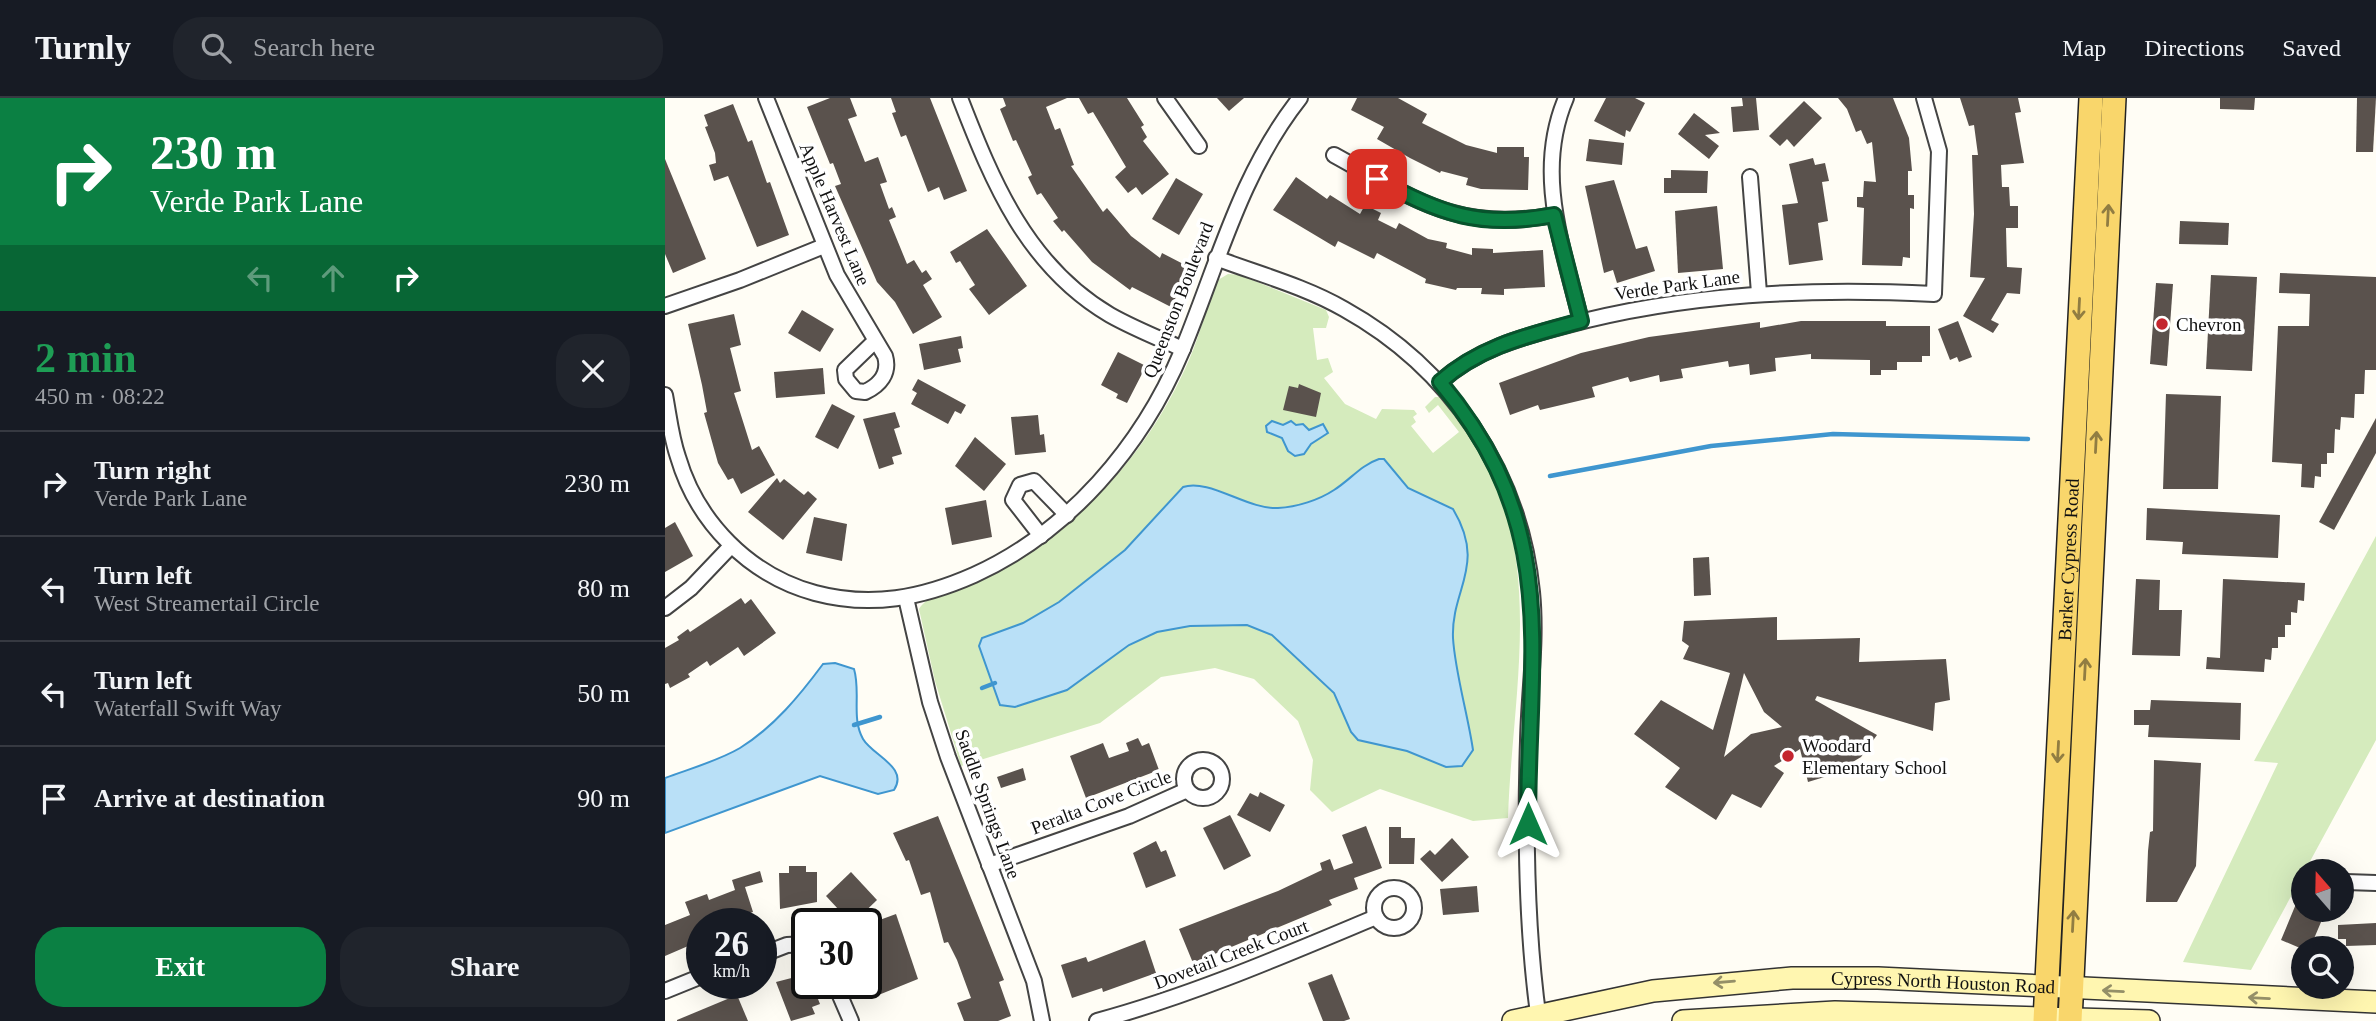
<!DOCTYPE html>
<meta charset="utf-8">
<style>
body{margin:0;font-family:Georgia,serif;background:#20242c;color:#f1f3f6;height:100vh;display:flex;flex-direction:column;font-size:26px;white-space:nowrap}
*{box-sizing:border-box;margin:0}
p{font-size:23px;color:#9ea1a6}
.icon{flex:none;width:38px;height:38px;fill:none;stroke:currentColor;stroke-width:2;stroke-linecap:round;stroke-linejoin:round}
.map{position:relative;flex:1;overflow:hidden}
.drawer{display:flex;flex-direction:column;background:#171b24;width:665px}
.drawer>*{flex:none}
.hud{background:#0b8043;color:#fff;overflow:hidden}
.needle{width:46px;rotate:340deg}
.controls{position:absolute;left:1626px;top:761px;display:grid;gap:14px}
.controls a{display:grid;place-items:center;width:63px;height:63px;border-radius:50%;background:#171b24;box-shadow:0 7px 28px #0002;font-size:35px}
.speed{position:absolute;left:21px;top:810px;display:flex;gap:14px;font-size:35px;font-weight:700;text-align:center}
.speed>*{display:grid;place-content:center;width:91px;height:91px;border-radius:50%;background:#171b24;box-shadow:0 7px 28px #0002;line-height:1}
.speed small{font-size:18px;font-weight:400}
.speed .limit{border:4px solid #111;border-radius:10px;background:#fff;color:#111}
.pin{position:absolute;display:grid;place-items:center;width:60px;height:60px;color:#fff;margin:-30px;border-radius:14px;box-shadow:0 4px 10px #0006}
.me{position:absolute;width:77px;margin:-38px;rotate:0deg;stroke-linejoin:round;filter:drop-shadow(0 0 5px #0008)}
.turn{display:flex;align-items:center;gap:24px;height:147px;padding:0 35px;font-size:32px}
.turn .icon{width:91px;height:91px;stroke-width:2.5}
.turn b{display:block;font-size:49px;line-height:60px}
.lanes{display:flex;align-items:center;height:66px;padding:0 35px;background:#0003;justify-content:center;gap:35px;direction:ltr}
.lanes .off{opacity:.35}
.round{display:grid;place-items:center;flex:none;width:74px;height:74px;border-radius:28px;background:#20242c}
.overview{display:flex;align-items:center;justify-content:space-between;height:119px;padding:0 35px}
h1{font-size:42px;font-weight:700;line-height:52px;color:#1e9e55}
.cta{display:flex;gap:14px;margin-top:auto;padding:14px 35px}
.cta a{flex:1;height:80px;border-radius:28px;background:#0b8043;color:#fff;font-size:28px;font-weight:700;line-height:80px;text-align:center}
.cta a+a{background:#20242c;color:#f1f3f6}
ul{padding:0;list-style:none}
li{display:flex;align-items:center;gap:21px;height:105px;padding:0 35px;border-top:2px solid #363941}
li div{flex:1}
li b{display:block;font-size:26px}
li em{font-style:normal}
header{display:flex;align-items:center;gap:42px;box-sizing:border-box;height:98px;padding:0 35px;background:#171b24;border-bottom:2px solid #363941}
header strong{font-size:33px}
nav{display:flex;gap:38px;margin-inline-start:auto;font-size:24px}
.search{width:490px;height:63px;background:#20242c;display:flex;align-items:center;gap:18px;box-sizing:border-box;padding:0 24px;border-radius:28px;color:#9ea1a6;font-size:26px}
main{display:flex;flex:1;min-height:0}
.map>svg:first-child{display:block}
</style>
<header>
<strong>Turnly</strong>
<div class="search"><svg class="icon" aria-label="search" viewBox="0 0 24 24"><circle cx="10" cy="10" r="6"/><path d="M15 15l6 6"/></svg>Search here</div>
<nav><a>Map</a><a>Directions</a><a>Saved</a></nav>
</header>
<main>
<section class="drawer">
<div class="hud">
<div class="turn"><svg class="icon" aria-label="right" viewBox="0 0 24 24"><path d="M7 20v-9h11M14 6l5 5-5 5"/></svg><div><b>230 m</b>Verde Park Lane</div></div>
<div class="lanes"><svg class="icon off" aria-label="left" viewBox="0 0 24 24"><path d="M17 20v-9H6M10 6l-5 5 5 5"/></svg><svg class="icon off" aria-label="ahead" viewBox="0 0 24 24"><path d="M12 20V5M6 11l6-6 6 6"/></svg><svg class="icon" aria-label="right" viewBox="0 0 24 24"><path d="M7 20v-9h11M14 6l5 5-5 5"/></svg></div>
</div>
<div class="overview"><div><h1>2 min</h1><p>450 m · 08:22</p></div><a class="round"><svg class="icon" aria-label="close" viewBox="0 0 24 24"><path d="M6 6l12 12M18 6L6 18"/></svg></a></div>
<ul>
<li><svg class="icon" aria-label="right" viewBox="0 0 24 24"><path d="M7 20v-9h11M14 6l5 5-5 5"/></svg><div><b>Turn right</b><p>Verde Park Lane</p></div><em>230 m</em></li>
<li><svg class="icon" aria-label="left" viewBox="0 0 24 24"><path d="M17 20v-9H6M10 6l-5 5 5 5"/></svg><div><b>Turn left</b><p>West Streamertail Circle</p></div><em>80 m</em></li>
<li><svg class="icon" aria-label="left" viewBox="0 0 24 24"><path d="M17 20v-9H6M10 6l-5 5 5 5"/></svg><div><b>Turn left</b><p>Waterfall Swift Way</p></div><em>50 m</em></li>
<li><svg class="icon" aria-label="arrive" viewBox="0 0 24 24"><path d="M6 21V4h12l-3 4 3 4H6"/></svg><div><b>Arrive at destination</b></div><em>90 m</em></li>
</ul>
<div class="cta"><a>Exit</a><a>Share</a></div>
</section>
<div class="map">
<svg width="1711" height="923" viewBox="0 0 1711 923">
<rect width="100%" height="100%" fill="#fffdf5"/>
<g fill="#d5ebbd">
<path d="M563,176L575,177L661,212L664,219L661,230H648L652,262L663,260L668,274L659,280L680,306L711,321L717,311L749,312L752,316L748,319L751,324L746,328L768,355L794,334L773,307L764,315L760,309L770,299H775C790,310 800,330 810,345C882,459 847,594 843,720L808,723L715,691L667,714L645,692L648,662L633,623L589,581L550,570L496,579L435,625L296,668L270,583L254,511C263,496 286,494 300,487C327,475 356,460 379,443C443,398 493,334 524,262C535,236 542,208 553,182Z"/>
<polygon points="1711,438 1711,642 1586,872 1518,864 1613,665 1589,663"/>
</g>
<g fill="#b9e0f7" stroke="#3f96cf" stroke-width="2">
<polygon points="607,323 618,327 626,323 631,327 638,326 644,332 658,326 663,335 646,346 639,356 630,358 623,353 617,340 602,334 601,328"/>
<path d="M714,361H719L743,390L788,411C822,468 786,490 788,540C790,574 803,617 808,652L797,668L781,669L742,653L693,642L686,634L669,595L607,537L582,527L525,528L492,534L464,547L402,592L350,609L335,607L314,548L317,540L358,525L394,504L460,452L518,389C544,380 583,412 613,410C632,409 654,402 669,392C685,382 696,367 714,361Z"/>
<path d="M170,565L189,571C196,594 186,620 198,641C208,658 244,669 229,692L213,696L155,678L0,735V680C24,671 53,663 75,650C109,629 135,597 158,566Z"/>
</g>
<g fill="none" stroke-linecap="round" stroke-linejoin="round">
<g stroke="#3f96cf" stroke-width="4.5">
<polyline points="885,378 1046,348 1168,336 1363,341"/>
<polyline points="317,590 330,585"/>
<polyline points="189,627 215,619"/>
</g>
</g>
<g fill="#5a524d" fill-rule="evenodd">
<polygon points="165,0 185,0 192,18 183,21 200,64 213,59 222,84 215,86 224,111 227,109 231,119 224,122 242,166 249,162 257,175 261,172 267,181 258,187 277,219 248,236 230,204 212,184 170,88 176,86 168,65 165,66 142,9"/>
<polygon points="226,0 265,0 302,93 279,102 274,89 263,94 241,37 236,39 227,15 231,14"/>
<polygon points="338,0 402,0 381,9 390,32 395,30 409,67 406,68 438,114 442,110 466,138 495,160 497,155 526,170 506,209 467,189 465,192 427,164 399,132 397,134 388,123 393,120 376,95 372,97 363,79 367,77 351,42 348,43 335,11 341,8"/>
<polygon points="414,0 462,0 479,27 476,29 482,39 478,43 504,76 477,97 471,89 463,95 450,79 461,69 428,14 423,16"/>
<polygon points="552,0 579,0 564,13"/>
<polygon points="692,0 733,0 762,16 757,25 801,47 832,55 832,49 859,49 859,59 864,59 863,92 816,91 801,87 803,80 776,73 775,75 745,60 712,41 719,29 686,12"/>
<polygon points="941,0 970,0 980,5 965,34 961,32 960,39 929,23"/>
<polygon points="1077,0 1091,0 1094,32 1068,34 1066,9 1078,8"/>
<polygon points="1173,0 1228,0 1244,40 1247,73 1243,73 1243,97 1249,97 1249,111 1245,110 1245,160 1238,159 1237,168 1197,167 1199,110 1192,109 1192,99 1198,99 1199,83 1211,84 1207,44 1202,46 1196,32 1191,34 1182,11"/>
<polygon points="1295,0 1353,0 1356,14 1350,15 1359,65 1336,67 1337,89 1344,89 1345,108 1353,108 1353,130 1341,130 1342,169 1357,170 1355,196 1342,195 1326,222 1334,226 1328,235 1298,218 1320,180 1305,179 1309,116 1307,57 1313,57 1309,27 1304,28"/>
<polygon points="1555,0 1590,0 1589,12 1555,11"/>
<polygon points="1692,0 1711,0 1708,54 1691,54"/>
<polygon points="1139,3 1157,20 1129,49 1122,41 1115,48 1104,38"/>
<polygon points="68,6 83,44 87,42 102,85 105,84 124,137 92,149 63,78 49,83 44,67 51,65 50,55 40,29 43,28 39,17"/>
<polygon points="1029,15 1055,35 1040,37 1054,48 1044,61 1013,36"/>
<polygon points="924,41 959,45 957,67 921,63"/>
<polygon points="1148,60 1150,67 1160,65 1164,83 1157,84 1163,123 1153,125 1158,162 1124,167 1117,107 1133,105 1124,66"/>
<polygon points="0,61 41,161 8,175 0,156"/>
<polygon points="1006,72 1043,73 1042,95 999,95 999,80 1006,80"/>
<polygon points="631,79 662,101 665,97 695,116 700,107 716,115 713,122 731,131 734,125 763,141 782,145 781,150 807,157 807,150 828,151 828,155 878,152 880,189 839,191 839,197 816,196 817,190 792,190 791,192 760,185 761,181 712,155 709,161 673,143 670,149 608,112"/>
<polygon points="511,80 538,96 514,137 487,121"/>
<polygon points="949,82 971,151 982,148 990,173 952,185 948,172 939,175 920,88"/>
<polygon points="1052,108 1058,171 1013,175 1010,113"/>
<polygon points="1515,123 1564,125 1563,147 1514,146"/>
<polygon points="322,131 362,188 324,217 304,191 310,187 295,163 291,165 285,154"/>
<polygon points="1615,175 1711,179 1711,272 1700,272 1699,296 1690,296 1689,320 1676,319 1675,332 1670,331 1669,355 1662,355 1662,366 1656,366 1656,379 1650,378 1649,390 1636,389 1637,366 1607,364 1613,228 1644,228 1645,196 1614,195"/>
<polygon points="1546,177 1592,179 1587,273 1541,271"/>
<polygon points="1491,185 1508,186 1502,268 1485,266"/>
<polygon points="137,212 169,231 155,254 123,235"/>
<polygon points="69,216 76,247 65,250 76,293 69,295 87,352 94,348 110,377 76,396 68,380 63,382 53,365 39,315 42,314 37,287 23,226"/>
<polygon points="1136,223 1221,223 1221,228 1265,228 1265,258 1257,258 1257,264 1232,264 1232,272 1216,272 1216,277 1205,277 1205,262 1146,261 1146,256 1110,260 1111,273 1085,277 1084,266 1064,269 1063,263 1016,271 1018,280 995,284 994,277 965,284 963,279 927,289 930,299 875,312 873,307 845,317 834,285 916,255 984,239 1095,224 1095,230"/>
<polygon points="1293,223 1307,259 1294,264 1292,259 1285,262 1273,231"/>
<polygon points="296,238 298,250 293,251 296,264 259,272 254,246"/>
<polygon points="453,254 481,268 462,305 451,300 453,296 436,287"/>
<polygon points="158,270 160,296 111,300 109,274"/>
<polygon points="253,281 301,307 296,316 290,313 283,326 246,306 252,295 247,292"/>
<polygon points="634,286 656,295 651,319 618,312 624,288 633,290"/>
<polygon points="1501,296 1556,298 1553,391 1498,391"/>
<polygon points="167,306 190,318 173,351 150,339"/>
<polygon points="230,314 235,329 229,331 237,356 227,359 229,366 214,371 198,321"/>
<polygon points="373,317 375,337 379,336 381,354 350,357 346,319"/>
<polygon points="1711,320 1711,355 1669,432 1654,424"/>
<polygon points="310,339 341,366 319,393 290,368"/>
<polygon points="112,380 115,385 119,381 139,397 143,393 152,401 118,442 83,414"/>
<polygon points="321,402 327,439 287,447 280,410"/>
<polygon points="1482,410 1615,417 1613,460 1517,456 1518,444 1481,442"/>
<polygon points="149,419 182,426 177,463 141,455"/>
<polygon points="10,424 28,458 0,474 0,430"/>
<polygon points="1044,459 1046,497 1029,498 1028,460"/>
<polygon points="1471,481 1495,482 1494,512 1517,512 1515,558 1467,557"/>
<polygon points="1558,481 1640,485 1639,503 1633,502 1632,515 1626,514 1626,527 1620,527 1620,539 1613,539 1613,550 1607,550 1606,562 1600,561 1599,574 1541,571 1542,559 1555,560"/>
<polygon points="76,500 80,506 86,501 111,535 79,558 73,549 45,568 42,563 23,576 25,579 5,590 3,585 0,586 0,550 14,542 12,539 23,531 25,534"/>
<path d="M1112,519V542L1195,540L1194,564L1281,561L1285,602L1270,605L1268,633L1152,598L1150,602L1212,637L1196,659L1166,677L1143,684L1135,651L1109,668L1119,675L1096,710L1067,696L1051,722L1000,689L1015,670L969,636L996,602L1048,632L1065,575L1018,561L1024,548L1017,543L1019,523ZM1079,575L1099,614L1117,629L1086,636L1059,659Z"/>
<polygon points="1486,602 1576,605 1575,642 1483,639 1484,627 1469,627 1469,612 1485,612"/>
<polygon points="473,640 477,648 484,645 494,672 421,700 405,658 438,645 444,660 464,653 461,645"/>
<polygon points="1489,662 1536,665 1531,768 1512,804 1481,804 1483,753 1485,734 1488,733"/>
<polygon points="358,670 361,682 336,690 332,679"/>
<polygon points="595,694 620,707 605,734 572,717 585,695 593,699"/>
<polygon points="565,717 586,758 559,772 538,730"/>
<polygon points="273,718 339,882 334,884 346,918 333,923 299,923 292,905 306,900 292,862 283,844 279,845 265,794 256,797 244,762 241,763 228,735"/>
<polygon points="701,728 717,770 689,780 693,791 664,802 667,807 528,865 514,831 613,793 657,772 655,765 665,761 669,772 688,765 677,737"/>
<polygon points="724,729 736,729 736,740 750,740 749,766 724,766"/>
<polygon points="787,740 804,759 777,784 755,761 765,752 770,757"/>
<polygon points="491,743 496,754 501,752 511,778 481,790 468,755"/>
<polygon points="124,768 141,768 141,774 152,774 152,804 115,811 114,775 124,775"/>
<polygon points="95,773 98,784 80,789 88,814 67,821 69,826 37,826 37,842 0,858 0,827 25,817 20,804 42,796 44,802 70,792 67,782"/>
<polygon points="186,774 212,802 187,826 161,798"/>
<polygon points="812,788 814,814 778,817 775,791"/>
<polygon points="1638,789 1638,812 1659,817 1645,850 1635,850 1616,842"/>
<polygon points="231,816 253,881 211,898 201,874 201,827"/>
<polygon points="1711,825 1711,847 1681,848 1681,841 1673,841 1673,827"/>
<polygon points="480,842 491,875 438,894 437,890 407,900 396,867 421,859 423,864"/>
<polygon points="142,876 142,886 147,886 155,906 147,909 150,916 126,923 111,884"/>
<polygon points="667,876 685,921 679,923 658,923 643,885"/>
<polygon points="72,897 83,923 12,923 12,922"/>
</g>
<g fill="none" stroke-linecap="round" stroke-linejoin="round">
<defs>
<g id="street">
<path d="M101,0L172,177L220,258C225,275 215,287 200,294L191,293L181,281L180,272L210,243"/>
<path d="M295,0C328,85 362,168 445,217C468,230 493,240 518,251"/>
<polyline points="500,0 534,48"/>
<path d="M901,0C869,75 898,149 916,223"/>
<path d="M669,57C749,101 793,135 889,117"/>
<polyline points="1085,79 1094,195"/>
<path d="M551,160C593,176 639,188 679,211C785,270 855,373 867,494C872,544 864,593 863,643C860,735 861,831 874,923"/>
<polyline points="0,208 75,182 159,148"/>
<path d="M775,284C811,252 853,240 899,228C1022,195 1144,190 1269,196L1274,53L1259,0"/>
<path d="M0,297C4,318 6,339 13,359C32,424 84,477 150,495C206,510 257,500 309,477C404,434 477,348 517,253C553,166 575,76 635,0"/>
<polyline points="376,438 348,402 355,387 369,383 402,417"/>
<polyline points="241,500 265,604 283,659 369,883 377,923"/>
<polyline points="0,510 26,490 66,448"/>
<circle cx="538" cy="681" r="19"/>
<polyline points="324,767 464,718 522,692"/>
<polyline points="1681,784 1711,785"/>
<circle cx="729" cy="810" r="20"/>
<polyline points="96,857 122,847 142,846"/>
<polyline points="170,886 186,923"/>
<polyline points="0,893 37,878"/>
<path d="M432,923C528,897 620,857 711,819"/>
</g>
<g id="secondary">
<path id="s1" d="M848,923L988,893L1127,880H1213L1711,904"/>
<polyline points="1018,923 1170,914 1484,923"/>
</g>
<g id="primary">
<path id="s2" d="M1380,923L1426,0"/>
<polyline points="1405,923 1449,0"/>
</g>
</defs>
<use href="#street" stroke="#444" stroke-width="18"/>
<use href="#secondary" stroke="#333" stroke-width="24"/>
<use href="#primary" stroke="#222" stroke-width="26"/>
<use href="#street" stroke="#fff" stroke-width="14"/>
<use href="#secondary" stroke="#fff6b0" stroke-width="21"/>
<use href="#primary" stroke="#f9d66b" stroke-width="23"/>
</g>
<defs><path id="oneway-shaft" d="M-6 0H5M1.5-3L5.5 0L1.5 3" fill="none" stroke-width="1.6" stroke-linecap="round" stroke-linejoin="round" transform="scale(1.75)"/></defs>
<g stroke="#917d42">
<use href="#oneway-shaft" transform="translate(1443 117) rotate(-87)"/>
<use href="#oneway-shaft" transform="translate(1414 211) rotate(93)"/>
<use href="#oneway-shaft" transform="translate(1431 344) rotate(-87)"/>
<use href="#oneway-shaft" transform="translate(1420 571) rotate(-87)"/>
<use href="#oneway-shaft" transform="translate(1393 654) rotate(93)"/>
<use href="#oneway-shaft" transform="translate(1408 823) rotate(-87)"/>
</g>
<g stroke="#948f68">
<use href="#oneway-shaft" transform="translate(1059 884) rotate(175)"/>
<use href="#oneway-shaft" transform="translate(1448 893) rotate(-177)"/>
<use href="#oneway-shaft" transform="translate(1594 900) rotate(-177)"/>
</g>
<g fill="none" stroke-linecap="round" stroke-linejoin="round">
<defs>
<path id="route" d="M712,81C775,116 816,131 889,117L916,223C865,237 815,248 775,284C897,430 863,552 863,726"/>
</defs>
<use href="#route" stroke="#07532c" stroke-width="18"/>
<use href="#route" stroke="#0b8043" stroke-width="12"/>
</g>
<g fill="#c4262e" stroke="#fff" stroke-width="2.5">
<circle cx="1497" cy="226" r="7"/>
<circle cx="1123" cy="658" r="7"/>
</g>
<g text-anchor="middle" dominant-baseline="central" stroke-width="7" stroke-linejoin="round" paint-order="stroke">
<g font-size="19" fill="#111" stroke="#fff">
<text transform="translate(170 116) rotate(67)">Apple Harvest Lane</text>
<text transform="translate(1012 187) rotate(-8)">Verde Park Lane</text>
<text transform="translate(513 202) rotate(-69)">Queenston Boulevard</text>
<text stroke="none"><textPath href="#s2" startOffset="462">Barker Cypress Road</textPath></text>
<text transform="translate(436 704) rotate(-21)">Peralta Cove Circle</text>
<text transform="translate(323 706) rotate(70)">Saddle Springs Lane</text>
<text transform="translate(566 856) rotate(-21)">Dovetail Creek Court</text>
<text stroke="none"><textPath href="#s1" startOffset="434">Cypress North Houston Road</textPath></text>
</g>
<g font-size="19" fill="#111" stroke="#fff" text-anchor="start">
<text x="1511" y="226">Chevron</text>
<text x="1137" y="647">Woodard<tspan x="1137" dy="22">Elementary School</tspan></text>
</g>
</g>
</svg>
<div class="controls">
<a><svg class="needle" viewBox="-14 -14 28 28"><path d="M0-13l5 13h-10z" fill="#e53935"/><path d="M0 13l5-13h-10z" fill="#9ea1a6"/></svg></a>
<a><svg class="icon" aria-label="search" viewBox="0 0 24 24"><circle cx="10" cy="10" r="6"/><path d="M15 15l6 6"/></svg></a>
</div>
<div class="speed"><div>26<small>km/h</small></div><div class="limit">30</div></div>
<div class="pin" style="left:712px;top:81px;background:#d93025"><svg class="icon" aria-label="arrive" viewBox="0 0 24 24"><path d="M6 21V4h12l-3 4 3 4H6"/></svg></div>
<svg class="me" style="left:863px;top:726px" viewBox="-20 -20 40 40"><path d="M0-17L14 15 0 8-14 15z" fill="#0b8043" stroke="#fff" stroke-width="4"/></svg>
</div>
</main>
